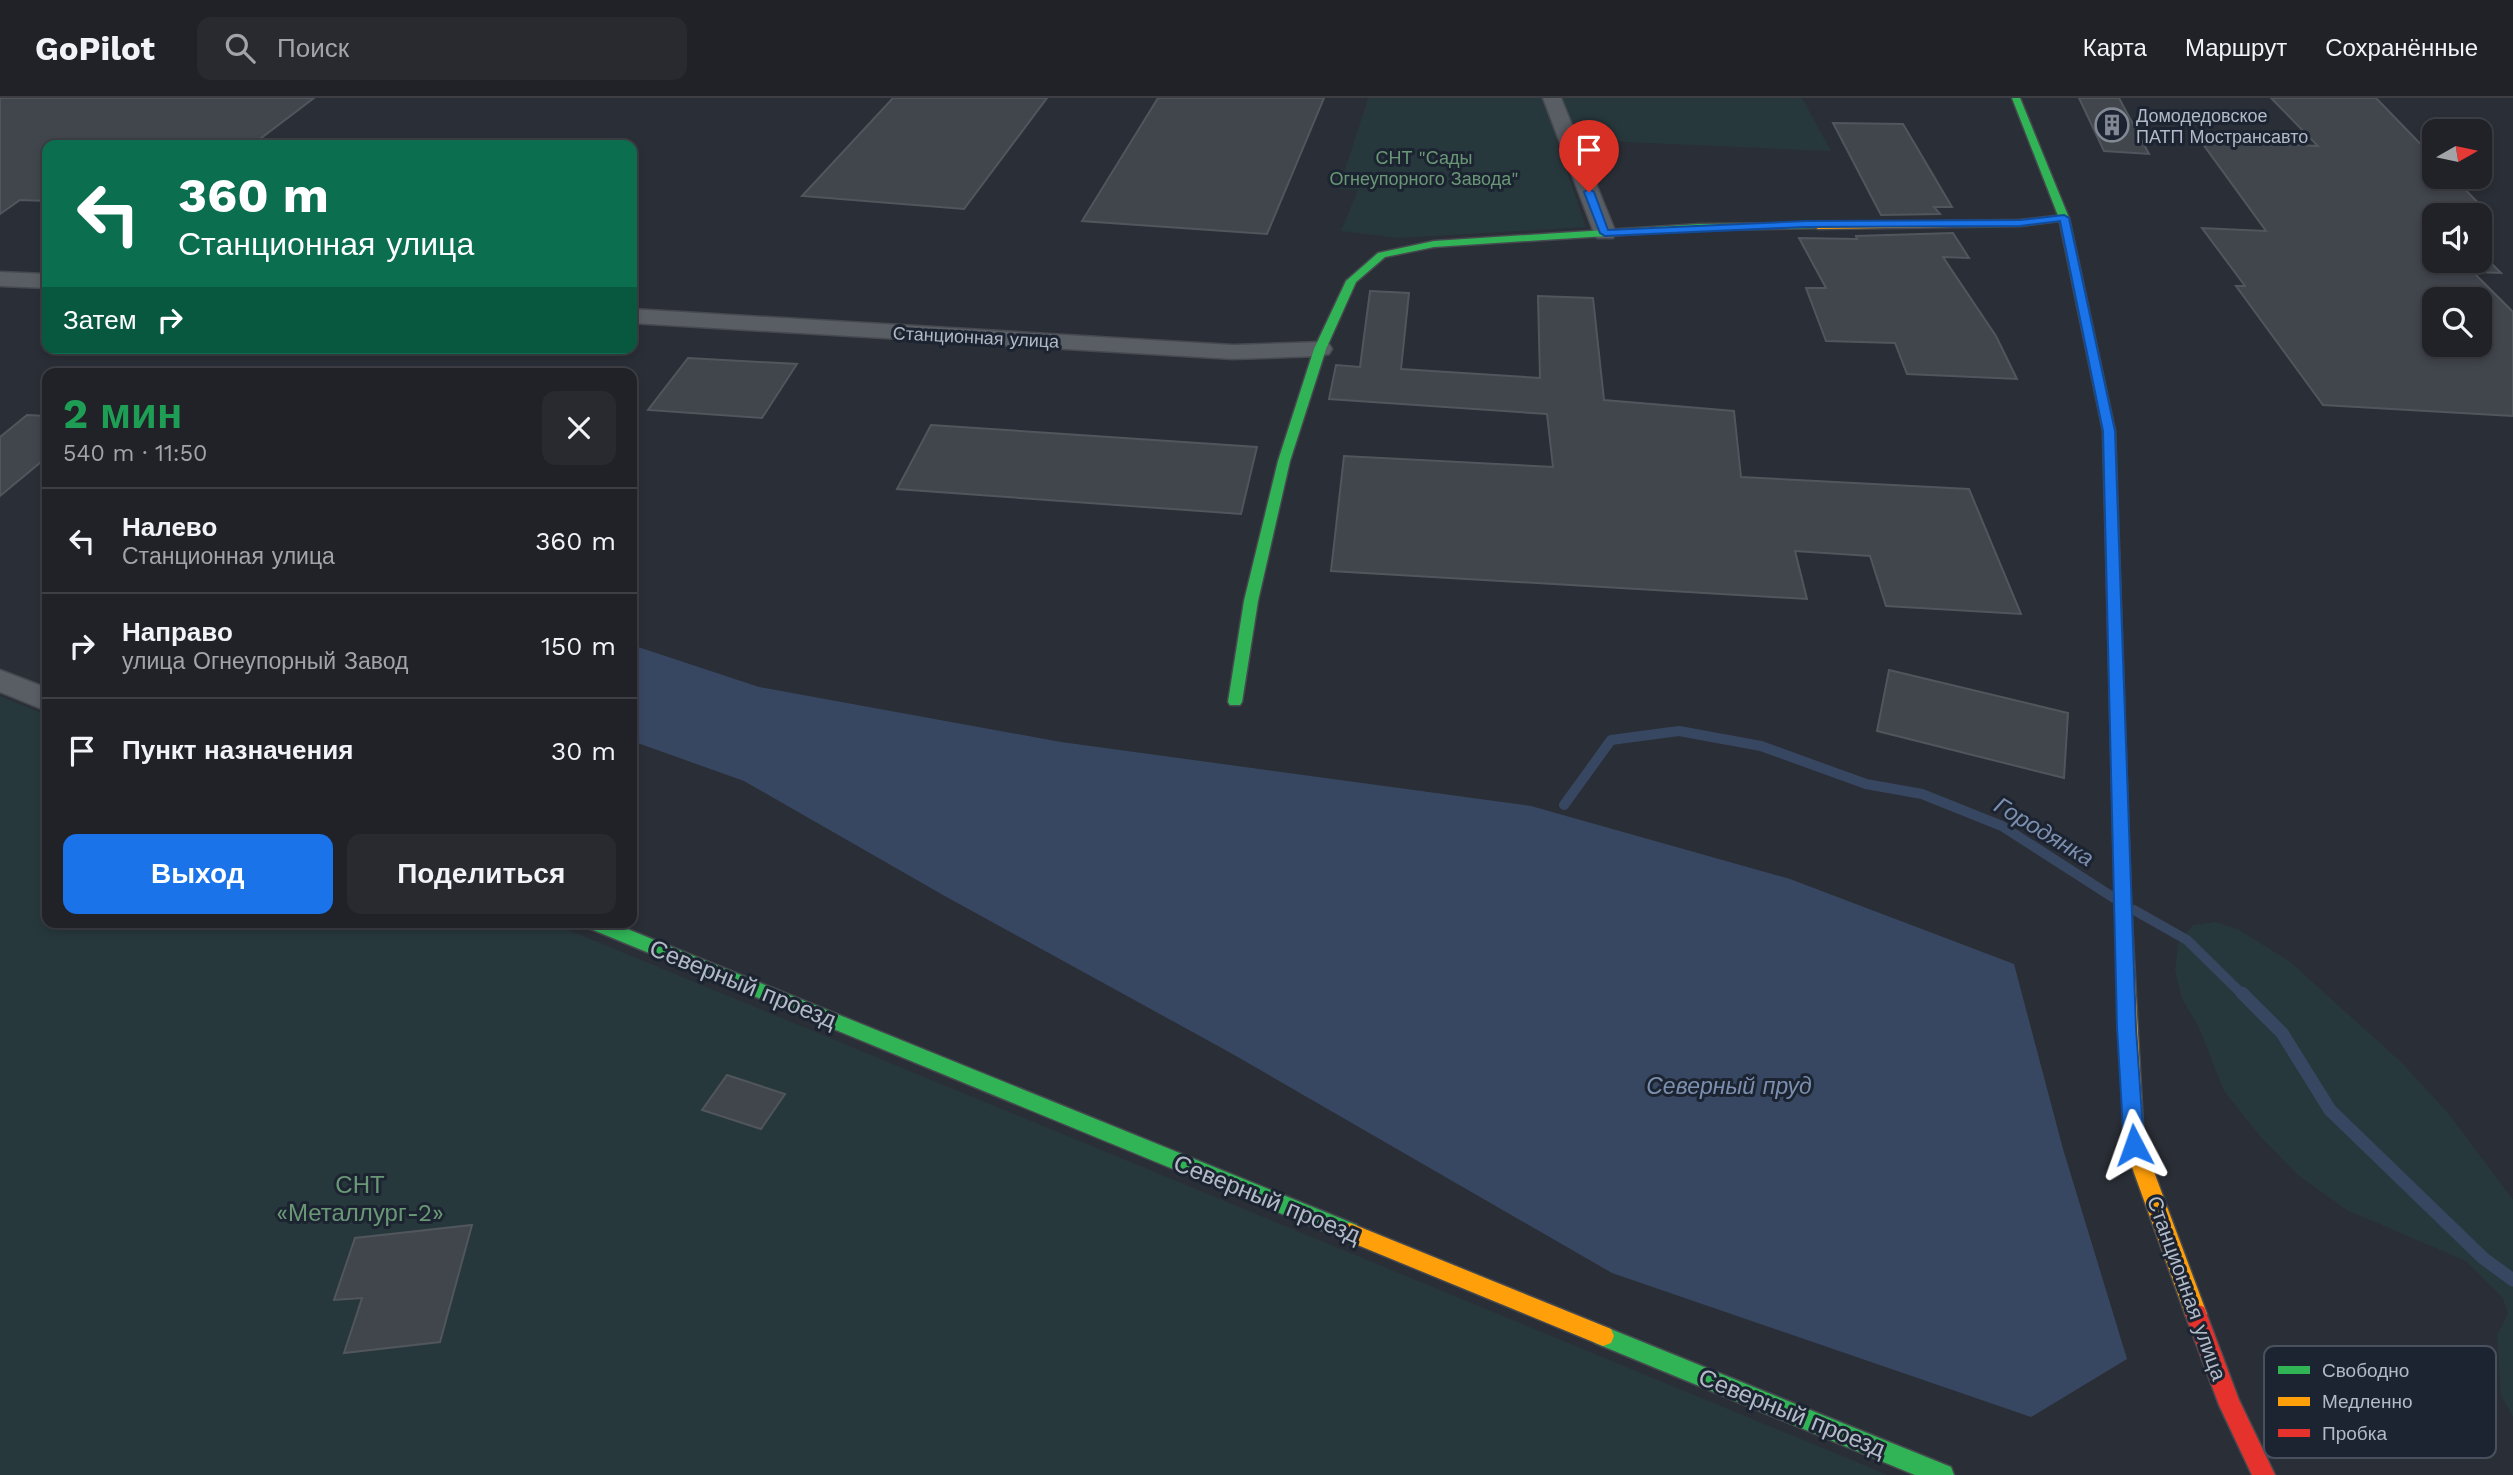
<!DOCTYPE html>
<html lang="ru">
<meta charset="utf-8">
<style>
body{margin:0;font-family:"Work Sans",sans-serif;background:#282a30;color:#f1f3f6;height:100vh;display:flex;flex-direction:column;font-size:26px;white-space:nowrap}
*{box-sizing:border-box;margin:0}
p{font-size:23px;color:#a2a4a8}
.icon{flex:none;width:38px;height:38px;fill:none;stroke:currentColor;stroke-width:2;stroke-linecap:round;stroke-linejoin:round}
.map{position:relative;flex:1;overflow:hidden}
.sheet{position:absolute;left:42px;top:270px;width:595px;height:560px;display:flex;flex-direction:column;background:#202228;border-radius:14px;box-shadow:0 4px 10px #0003,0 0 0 2px #3d3f45}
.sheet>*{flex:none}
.guide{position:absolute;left:42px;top:42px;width:595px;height:214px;border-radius:14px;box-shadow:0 4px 10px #0003,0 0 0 2px #3d3f45;background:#0b6e4f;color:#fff;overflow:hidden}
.needle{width:46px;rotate:81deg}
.tools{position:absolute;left:2422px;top:21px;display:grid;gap:14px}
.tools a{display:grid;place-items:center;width:70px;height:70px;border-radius:14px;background:#202228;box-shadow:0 4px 10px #0003,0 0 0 2px #3d3f45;font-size:35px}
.pin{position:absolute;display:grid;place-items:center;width:60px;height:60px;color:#fff;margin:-72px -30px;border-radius:50% 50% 50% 0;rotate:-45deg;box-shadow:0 0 7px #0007}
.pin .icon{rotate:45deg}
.me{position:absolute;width:77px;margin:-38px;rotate:356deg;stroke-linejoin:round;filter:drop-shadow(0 0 5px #0008)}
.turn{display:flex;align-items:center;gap:24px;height:147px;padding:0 21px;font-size:32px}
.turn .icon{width:91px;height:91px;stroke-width:2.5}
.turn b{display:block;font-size:49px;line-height:60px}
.then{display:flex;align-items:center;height:66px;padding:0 21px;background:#0003;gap:14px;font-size:26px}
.round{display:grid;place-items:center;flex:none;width:74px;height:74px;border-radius:14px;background:#282a30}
.overview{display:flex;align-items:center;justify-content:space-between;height:119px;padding:0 21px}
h1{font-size:42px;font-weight:700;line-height:52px;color:#1e9e55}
.button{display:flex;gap:14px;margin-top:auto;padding:14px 21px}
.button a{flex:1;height:80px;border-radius:14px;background:#1a73e8;color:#fff;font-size:28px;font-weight:700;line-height:80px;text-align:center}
.button a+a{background:#282a30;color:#f1f3f6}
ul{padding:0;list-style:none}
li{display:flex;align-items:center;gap:21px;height:105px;padding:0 21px;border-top:2px solid #3d3f45}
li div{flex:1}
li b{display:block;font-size:26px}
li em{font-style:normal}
header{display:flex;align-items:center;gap:42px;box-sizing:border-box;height:98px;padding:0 35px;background:#202228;border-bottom:2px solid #3d3f45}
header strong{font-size:33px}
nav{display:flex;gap:38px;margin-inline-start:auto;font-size:24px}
.search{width:490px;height:63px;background:#282a30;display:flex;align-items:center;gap:18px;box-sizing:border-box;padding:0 24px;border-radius:14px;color:#a2a4a8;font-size:26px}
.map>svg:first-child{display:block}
</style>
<header>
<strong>GoPilot</strong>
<div class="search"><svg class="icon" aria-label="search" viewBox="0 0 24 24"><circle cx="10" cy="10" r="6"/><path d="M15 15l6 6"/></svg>Поиск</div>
<nav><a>Карта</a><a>Маршрут</a><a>Сохранённые</a></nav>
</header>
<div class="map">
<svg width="2513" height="1377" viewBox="0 0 2513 1377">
<rect width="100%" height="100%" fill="#2a2e36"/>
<g fill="#27383c">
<polygon points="1368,0 1802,0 1831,53 1556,41 1586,129 1399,140 1341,133 1358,92 1339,91"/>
<polygon points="0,598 47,617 47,824 549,824 1888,1377 0,1377"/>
<polygon points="2216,824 2239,832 2289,863 2400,963 2447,1014 2513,1102 2513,1319 2501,1297 2497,1238 2508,1216 2503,1200 2466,1163 2347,1112 2298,1077 2260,1038 2224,993 2198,927 2182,901 2175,872 2178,846 2193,827"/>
</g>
<polygon fill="#384761" points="632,547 759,589 1061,644 1531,708 1790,781 2014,866 2063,1051 2127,1261 2031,1319 1612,1175 1229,954 943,797 744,683 632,643"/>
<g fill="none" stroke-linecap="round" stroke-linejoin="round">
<g stroke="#384761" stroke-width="10">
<polyline points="1564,707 1611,642 1679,633 1761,648 1866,686 1922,696 2002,728 2114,800"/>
<polyline points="2134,812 2187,842 2243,897"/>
</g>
<polyline stroke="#384761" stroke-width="13" points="2242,895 2282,935 2330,1012 2483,1160 2513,1182"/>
</g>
<g fill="#41454c" stroke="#51565d" stroke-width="2" fill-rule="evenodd">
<polygon points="0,0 314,0 252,47 47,47 47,103 20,102 0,116"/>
<polygon points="893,0 1047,0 964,111 802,98"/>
<polygon points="1158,0 1324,0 1267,136 1082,123"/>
<polygon points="2079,0 2119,0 2149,56 2104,53"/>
<path d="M2271,0H2376L2434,60V79H2453L2491,118L2441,115L2443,117H2434V163H2480V154L2501,175L2473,174L2513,214V318L2323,307L2236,188H2245L2202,130L2266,133L2200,42L2318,48ZM2434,201H2480V247H2434Z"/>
<polygon points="1833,25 1903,26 1952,109 1934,109 1940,116 1881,117"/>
<polygon points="1953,135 1969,160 1943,159 1996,238 2017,281 1907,276 1895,245 1826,243 1806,190 1826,190 1799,140 1857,141 1856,138"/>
<polygon points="1370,193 1409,195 1401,271 1540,280 1538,198 1593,200 1604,302 1734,313 1741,379 1969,391 2021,516 1886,508 1870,458 1795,453 1807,501 1331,473 1344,358 1553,369 1547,316 1329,301 1336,267 1360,269"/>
<polygon points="688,260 797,266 762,320 648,312"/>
<polygon points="27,317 47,318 47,359 0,398 0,339"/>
<polygon points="931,327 1257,349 1241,416 897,391"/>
<polygon points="1889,572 2068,615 2064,680 1877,633"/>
<polygon points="727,977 785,996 761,1031 702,1012"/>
<polygon points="472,1127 440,1244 344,1255 362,1200 334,1202 355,1140"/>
</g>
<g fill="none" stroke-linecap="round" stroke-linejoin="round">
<defs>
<g id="street">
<polygon points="1543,0 1561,0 1616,135 1613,140 1597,140 1594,135"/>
<polygon points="0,174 47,176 47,190 0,188"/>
<polygon points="632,211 1233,247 1320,244 1329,246 1332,251 1329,256 1320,258 1233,261 632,225"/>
<polygon points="0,572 47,590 47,613 0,594"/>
</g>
<g id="fast">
<polygon points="2012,0 2020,0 2069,120 2115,333 2131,806 2129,810 2117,810 2115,806 2103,333 2059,120"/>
<polygon points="1818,125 1821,126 1821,130 1700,132 1434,149 1385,159 1356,184 1326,251 1290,363 1258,503 1242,604 1240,607 1230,607 1228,604 1244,503 1278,363 1314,251 1346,183 1378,155 1434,143 1700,126"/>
<polygon points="584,824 610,824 1357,1127 1360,1134 1357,1141 1350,1143 1343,1141 586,829"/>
<polygon points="1603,1228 1951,1369 1954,1377 1915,1377 1595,1245 1592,1238 1595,1231"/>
</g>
<g id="slow">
<polygon points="2064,117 2067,118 2067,122 2020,128 1818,131 1813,128 1818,125 2020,122"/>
<polygon points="2123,800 2129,802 2131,806 2144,1047 2207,1216 2204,1223 2196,1226 2188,1223 2185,1216 2124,1047 2115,806 2117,802"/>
<polygon points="1350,1125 1611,1231 1614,1238 1611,1245 1603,1248 1343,1141 1340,1134 1343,1127"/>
</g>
<polygon id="jam" points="2196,1206 2204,1209 2239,1302 2275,1377 2252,1377 2219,1307 2185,1216 2188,1209"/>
</defs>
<use href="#street" stroke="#46494f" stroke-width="3"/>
<use href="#fast" stroke="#46494f" stroke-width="3"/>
<use href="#slow" stroke="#46494f" stroke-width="3"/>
<use href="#jam" stroke="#46494f" stroke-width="3"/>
<use href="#street" fill="#595d64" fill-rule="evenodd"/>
<use href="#fast" fill="#30b455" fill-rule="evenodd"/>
<use href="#slow" fill="#ff9f0a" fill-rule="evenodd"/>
<use href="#jam" fill="#e5322d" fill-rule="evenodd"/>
</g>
<polygon fill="#1a73e8" stroke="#114b97" stroke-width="2" points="1589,91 1594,94 1608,132 1805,123 2020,122 2064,117 2069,120 2115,333 2136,930 2144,1047 2141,1053 2134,1055 2127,1053 2124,1047 2117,930 2103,333 2060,123 2020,128 1805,129 1605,138 1600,135 1584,94"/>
<defs>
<symbol id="building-ring" viewBox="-11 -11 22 22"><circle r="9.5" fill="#1c2431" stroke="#838994" stroke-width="1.5"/><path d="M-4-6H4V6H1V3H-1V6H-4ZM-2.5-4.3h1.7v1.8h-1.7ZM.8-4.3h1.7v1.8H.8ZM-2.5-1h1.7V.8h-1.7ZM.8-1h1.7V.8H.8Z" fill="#838994"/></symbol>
</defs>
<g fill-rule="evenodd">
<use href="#building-ring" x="2093" y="8" width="38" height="38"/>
</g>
<g text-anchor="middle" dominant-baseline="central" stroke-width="6" stroke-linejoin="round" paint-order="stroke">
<g font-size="18" fill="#b3bac7" stroke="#1c2431" text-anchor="start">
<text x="2136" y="17">Домодедовское<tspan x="2136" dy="21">ПАТП Мострансавто</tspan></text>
</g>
<g font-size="18" fill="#6a9876" stroke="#1c2431">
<text x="1424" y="59">СНТ "Сады<tspan x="1424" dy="21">Огнеупорного Завода"</tspan></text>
</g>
<g font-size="18" fill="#b3bac7" stroke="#1c2431">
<text transform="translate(976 239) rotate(3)">Станционная улица</text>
</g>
<g font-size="21" fill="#b3bac7" stroke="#1c2431">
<text transform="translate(2187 1190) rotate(70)">Станционная улица</text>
</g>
<g font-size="23" font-style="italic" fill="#7c8faf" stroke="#1c2431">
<text transform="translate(2044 734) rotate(31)">Городянка</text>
<text x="1729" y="988">Северный пруд</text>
</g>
<g font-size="24" fill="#b3bac7" stroke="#1c2431">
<text transform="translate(743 886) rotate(22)">Северный проезд</text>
<text transform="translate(1267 1101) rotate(22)">Северный проезд</text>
<text transform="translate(1792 1315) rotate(22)">Северный проезд</text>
</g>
<g font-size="24" fill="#6a9876" stroke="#1c2431">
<text x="360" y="1087">СНТ<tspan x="360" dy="28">«Металлург-2»</tspan></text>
</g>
</g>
<rect x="2264" y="1248" width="232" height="112" rx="10" fill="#1c2431" stroke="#49515e" stroke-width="2"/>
<rect x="2278" y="1268" width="32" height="8" fill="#30b455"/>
<rect x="2278" y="1299" width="32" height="9" fill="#ff9f0a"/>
<rect x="2278" y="1331" width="32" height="8" fill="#e5322d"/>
<g font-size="19" fill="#b3bac7">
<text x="2322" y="1279">Свободно</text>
<text x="2322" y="1310">Медленно</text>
<text x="2322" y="1342">Пробка</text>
</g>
</svg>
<div class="tools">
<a><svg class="needle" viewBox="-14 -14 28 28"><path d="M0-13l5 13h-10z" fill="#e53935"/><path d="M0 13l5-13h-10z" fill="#a2a4a8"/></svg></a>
<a><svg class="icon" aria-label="sound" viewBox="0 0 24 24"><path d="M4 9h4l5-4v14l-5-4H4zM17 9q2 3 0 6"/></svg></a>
<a><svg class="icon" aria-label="search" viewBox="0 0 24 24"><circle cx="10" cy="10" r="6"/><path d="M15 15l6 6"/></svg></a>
</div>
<div class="pin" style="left:1589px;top:94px;background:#d93025"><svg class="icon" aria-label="arrive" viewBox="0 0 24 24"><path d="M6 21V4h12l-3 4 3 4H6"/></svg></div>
<svg class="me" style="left:2134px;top:1047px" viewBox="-20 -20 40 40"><path d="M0-17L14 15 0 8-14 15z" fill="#1a73e8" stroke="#fff" stroke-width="4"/></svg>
<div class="guide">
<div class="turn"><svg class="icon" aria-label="left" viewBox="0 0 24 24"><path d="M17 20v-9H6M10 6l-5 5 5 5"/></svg><div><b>360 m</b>Станционная улица</div></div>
<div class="then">Затем<svg class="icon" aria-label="right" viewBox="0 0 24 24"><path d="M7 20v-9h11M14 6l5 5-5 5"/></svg></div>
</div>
<section class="sheet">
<div class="overview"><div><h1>2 мин</h1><p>540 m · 11:50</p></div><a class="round"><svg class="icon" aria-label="close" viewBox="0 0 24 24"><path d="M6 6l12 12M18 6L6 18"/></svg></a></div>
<ul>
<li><svg class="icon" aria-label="left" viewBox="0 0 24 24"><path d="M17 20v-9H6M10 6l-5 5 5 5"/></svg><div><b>Налево</b><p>Станционная улица</p></div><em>360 m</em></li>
<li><svg class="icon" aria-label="right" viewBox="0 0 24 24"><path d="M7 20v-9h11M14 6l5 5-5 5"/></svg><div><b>Направо</b><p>улица Огнеупорный Завод</p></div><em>150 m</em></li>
<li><svg class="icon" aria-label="arrive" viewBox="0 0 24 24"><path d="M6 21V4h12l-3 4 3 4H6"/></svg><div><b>Пункт назначения</b></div><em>30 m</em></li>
</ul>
<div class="button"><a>Выход</a><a>Поделиться</a></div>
</section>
</div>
